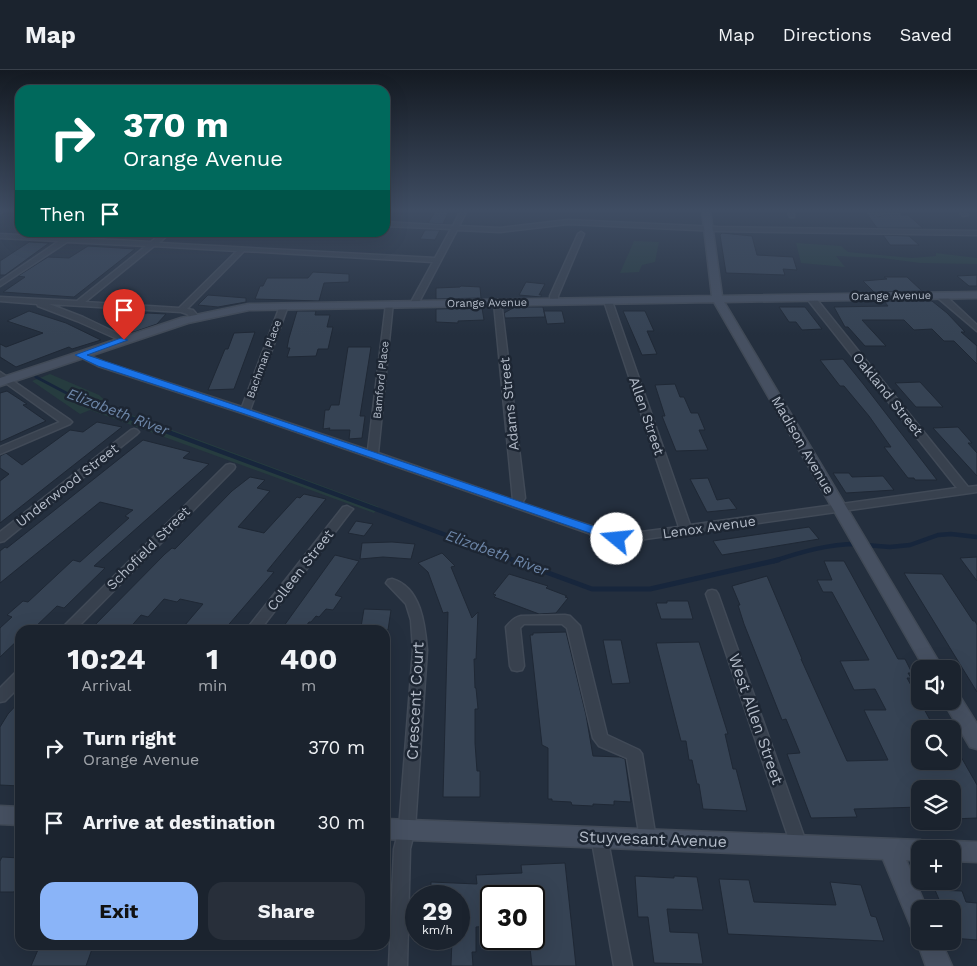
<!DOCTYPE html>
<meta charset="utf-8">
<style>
body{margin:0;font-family:"Work Sans",sans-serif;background:#282f3a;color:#f1f3f6;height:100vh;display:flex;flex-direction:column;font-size:19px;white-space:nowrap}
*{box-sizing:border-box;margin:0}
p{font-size:16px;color:#a0a4aa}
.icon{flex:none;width:28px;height:28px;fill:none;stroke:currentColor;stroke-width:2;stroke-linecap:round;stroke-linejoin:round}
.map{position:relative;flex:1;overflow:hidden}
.drawer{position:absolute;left:15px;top:555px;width:375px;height:325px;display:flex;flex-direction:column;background:#1b232e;border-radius:15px;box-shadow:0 5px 20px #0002,0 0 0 1px #39404a}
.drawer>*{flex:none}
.top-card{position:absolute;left:15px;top:15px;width:375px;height:152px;border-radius:15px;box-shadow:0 5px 20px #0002,0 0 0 1px #39404a;background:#00695c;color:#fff;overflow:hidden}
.controls{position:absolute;left:911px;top:590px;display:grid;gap:10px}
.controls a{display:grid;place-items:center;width:50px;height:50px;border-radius:10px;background:#1b232e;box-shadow:0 5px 20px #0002,0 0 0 1px #39404a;font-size:25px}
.speed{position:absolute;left:405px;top:815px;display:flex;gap:10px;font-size:25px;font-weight:700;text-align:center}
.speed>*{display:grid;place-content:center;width:65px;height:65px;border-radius:50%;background:#1b232e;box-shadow:0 5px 20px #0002,0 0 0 1px #39404a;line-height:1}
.speed small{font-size:12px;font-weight:400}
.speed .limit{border:2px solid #111;border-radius:8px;background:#fff;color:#111}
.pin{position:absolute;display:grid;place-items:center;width:42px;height:42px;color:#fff;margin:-51px -21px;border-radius:50% 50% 50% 0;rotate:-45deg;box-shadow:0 0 5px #0007}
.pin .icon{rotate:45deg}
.me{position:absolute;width:55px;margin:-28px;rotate:287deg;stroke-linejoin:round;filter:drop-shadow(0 0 4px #0008)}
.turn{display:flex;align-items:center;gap:18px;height:105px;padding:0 25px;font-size:22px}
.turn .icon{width:65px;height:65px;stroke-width:2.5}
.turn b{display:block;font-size:35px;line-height:42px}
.then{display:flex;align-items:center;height:48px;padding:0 25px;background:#0003;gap:10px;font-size:19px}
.eta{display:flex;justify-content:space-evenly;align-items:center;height:85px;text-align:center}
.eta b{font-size:30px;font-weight:700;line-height:35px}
.button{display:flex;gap:10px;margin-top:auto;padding:10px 25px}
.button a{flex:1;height:58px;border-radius:15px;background:#8ab4f8;color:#111;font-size:20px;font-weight:700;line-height:58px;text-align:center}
.button a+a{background:#282f3a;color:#f1f3f6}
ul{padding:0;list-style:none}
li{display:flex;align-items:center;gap:15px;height:75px;padding:0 25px}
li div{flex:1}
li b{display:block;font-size:19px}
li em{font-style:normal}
header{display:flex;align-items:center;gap:30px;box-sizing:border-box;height:70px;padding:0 25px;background:#1b232e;border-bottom:1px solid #39404a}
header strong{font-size:24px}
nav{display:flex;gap:28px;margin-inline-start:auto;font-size:18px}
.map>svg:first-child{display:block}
</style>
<header>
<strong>Map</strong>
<nav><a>Map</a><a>Directions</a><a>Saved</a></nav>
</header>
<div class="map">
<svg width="977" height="896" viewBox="0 0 977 896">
<rect width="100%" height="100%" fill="#242f3e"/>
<g fill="#263c3f">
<polygon points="634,171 659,172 655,192 642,195 639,202 620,203"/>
<polygon points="796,173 841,176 848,182 912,188 936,186 936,183 977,188 977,194 920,193 882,188 836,186 845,197 801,193"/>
<polygon points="50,304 99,325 113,338 379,437 374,443 90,340 80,344 32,311"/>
</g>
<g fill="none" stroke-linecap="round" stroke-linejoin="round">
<polyline stroke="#17263c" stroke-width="3" points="36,307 72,326 129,347"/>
<g stroke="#17263c" stroke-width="4.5">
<polyline points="125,346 516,491"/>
<polyline points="865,475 890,477 910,475 938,465 951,464 977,467"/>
<path d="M774,491C801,482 828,474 857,474"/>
</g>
<polyline stroke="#17263c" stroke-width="5" points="513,490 592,519 650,519 778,490"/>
</g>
<g fill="#364354" stroke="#1f2835">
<polygon points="436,140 449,141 443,154 428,153"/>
<polygon points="864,140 872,140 878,147 884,145 883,141 899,141 902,145 908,145 923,158 877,158"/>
<polygon points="425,160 440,160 435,170 420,169"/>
<polygon points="722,163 752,166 757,185 793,187 797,200 783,199 785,205 726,203 720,165"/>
<polygon points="883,165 909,166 919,175 890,175"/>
<polygon points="29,172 49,173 5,205 0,205 0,191"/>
<polygon points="88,176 135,179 74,227 3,222 25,207 18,206 48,187 69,188"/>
<polygon points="313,202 349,204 349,212 324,213 319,231 255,229 260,216 263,216 267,208 308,208"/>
<polygon points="977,205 977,216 969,216 957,206"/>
<polygon points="884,207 907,207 922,221 874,222 863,211 887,209"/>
<polygon points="526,212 545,214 539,225 541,224 541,227 519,225"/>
<polygon points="461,216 480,217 481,228 436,229 436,218 460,217"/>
<polygon points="208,225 246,228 246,232 218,237 198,235"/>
<polygon points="884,231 932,231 947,243 965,262 961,262 977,276 977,294 954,271 944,271 932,259 914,260 904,250 862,250 886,276 865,276 848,257 845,257 834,237 888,236"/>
<polygon points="515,237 543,237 545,247 505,248 504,243"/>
<polygon points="779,237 805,237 822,259 802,260 796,252 789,252"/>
<polygon points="482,238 484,250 458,251 458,253 436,252 436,239"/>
<polygon points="29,241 66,253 101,270 72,279 69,277 16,297 0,287 0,274 6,277 43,263 7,251"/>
<polygon points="297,241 316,241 315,245 330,245 327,257 333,257 328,279 318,279 316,286 287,287 290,278 287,278 289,268"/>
<polygon points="544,241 562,241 565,253 547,254"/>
<polygon points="623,241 645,241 654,261 647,261 657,284 642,285"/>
<polygon points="147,243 166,244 157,254 134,262 128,262 114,256"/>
<polygon points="255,262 234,319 208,320 225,279 228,279 234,263"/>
<polygon points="348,277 371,277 360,346 365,346 362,368 349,369 350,360 329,360 330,358 323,359 325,340 329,340 331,335 339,335"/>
<polygon points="843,289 864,315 937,410 915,410 914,408 908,408 884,377 891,377 869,346 844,316 840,316 820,290"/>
<polygon points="920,312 943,337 916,337 895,313"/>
<polygon points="675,314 680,327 684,327 691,343 698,343 705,360 699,360 708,380 676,381 662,346 665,346 655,315"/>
<polygon points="7,321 27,334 23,335 46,351 0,372 0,323"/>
<polygon points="97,352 122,357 0,453 0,411 9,404 0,398 0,386 6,383 22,395 70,360 83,362"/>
<polygon points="958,357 972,373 968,373 977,383 977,406 933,358"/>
<polygon points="143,370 190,382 183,388 209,394 94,496 105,498 64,538 57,536 32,560 20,560 20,568 0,587 0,558 12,547 7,545 23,531 28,532 73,490 80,492 129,448 125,446 133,440 100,432 0,513 0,481 5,477 7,478"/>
<polygon points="833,403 849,403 852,407 883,406 894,420 846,423"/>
<polygon points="250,407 265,410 257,418 270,421 238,457 264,463 297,427 300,428 304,424 326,429 267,501 274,502 224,560 204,560 185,555 203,534 180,529 177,532 164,529 148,547 141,545 128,560 90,560 165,484 172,478 175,479 232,421"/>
<polygon points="708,408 717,430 729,428 737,439 707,442 690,409"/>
<polygon points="356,451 373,454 364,466 348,463"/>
<polygon points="809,457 819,469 722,485 713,471"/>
<polygon points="392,472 415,474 411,489 383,487 360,489 362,473"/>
<polygon points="442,483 455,496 451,497 472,548 478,542 476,589 474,589 475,618 476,618 478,639 475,639 475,673 477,701 480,701 480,727 443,727 448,542 443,543 428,502 418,493"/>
<polygon points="335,485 359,491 335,525 342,527 333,540 326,539 319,547 316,546 311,552 309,552 303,560 281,560"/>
<polygon points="977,487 977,511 960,488"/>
<polygon points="824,491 844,491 898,589 905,589 912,603 908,603 911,608 907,608 935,659 920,659 920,691 952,691 952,671 977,715 977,748 952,749 952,719 920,719 920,737 854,739 857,747 811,748 787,684 800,683 786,649 782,650 744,554 738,535 740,535 732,516 767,506 802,589 801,589 847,691 888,690 864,640 886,640 875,619 854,620 840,591 869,590 832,522 823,522 817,510 832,510"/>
<polygon points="904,503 942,504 973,551 975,551 977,555 977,622"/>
<polygon points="509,504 548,516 546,518 567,526 565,527 568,528 556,543 539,544 494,527 496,525 493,524"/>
<polygon points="667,531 688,531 693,549 661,549 656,533 667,533"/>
<polygon points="364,539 391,540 388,560 365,560 366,557 361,557"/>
<polygon points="566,562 586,645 593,686 620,687 625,689 631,732 614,731 614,735 593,734 593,736 572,735 571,732 552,731 552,729 548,729 548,678 542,675 530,565 533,565 533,563"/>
<polygon points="603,570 621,570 630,613 612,614"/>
<polygon points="699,572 728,664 725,664 733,699 736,699 747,741 703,739 699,714 697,714 692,690 689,690 686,671 681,671 656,573"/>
<polygon points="20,631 20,716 0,715 0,657 8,644"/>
<polygon points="2,787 20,788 20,808 14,822 0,822 0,791"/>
<polygon points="565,793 576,896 532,896 529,869 534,869 534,826 491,826 491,856 476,857 476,882 472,882 473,896 451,896 452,869 459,869 459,826 431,826 431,812 477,814 476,805 522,803 521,795"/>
<polygon points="635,806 674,808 674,806 697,807 703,840 667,839 670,862 698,863 703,894 654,893 648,847 638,847"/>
<polygon points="719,809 749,810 754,832 836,835 830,812 861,815 871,846 876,847 884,871 728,864"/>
<polygon points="935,820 962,821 966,832 977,833 977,870 952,868 952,839 943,839"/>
<polygon points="40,875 68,875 67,878 74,878 74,880 92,879 86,896 31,896"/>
</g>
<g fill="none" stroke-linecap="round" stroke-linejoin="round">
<defs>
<g id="street">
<polygon points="0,140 5,140 0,143"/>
<path d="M461,140H467L459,156L500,158L568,150L718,157L977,161V165L718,161L568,154L500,162L457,160L418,234L414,236L410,234L433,192L244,181L187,239L193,240L199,247L198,249H192L187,244L181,242L49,234L83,247L127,268V272H124L77,251L38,236L37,234L0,231V227L77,231L146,176L67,172L0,216V211L59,171L0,168V164L151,172L163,162H171L159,173L435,188L451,159L385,156V152L453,156ZM154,176L237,181L179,238L85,232Z"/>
<polygon points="787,140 793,140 794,147 790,147"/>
<polygon points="874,140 880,140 883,144 878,145"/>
<polygon points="958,140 964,140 968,145 963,146"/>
<polygon points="581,162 584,164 558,226 558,232 551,234 550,226 578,164"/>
<polygon points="938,224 944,224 977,255 977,261 938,228"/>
<polygon points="808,226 814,226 968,417 977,416 977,422 617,473 242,343 98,296 76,285 77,283 83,283 104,292 242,337 280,236 287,234 288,236 250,340 368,380 386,234 393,232 378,383 513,430 494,233 501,231 525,428 522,433 618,465 679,457 604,231 608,229 612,231 690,455 957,418 808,230"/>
<polygon points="0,302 70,350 72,352 70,354 0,384 0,377 60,352 0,309"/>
<polygon points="134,359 137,360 139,362 137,364 4,471 0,472 0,462 131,360"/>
<polygon points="230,394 234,395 235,397 234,399 75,560 60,560 226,395"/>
<polygon points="347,436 353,439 351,441 260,560 246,560 343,437"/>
<path d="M392,509C421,517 425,555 427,580L415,759L410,779L407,896H389L394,779L399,759L413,580L411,550L406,534L386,513L388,510Z"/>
<polygon points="712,520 716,521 718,524 807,775 805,780 799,782 793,780 791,775 706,524 708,521"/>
<path d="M565,545L570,546L580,556L607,665L639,680L642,684L656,769L654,774L648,776L642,774L640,769L627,688L599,676L593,668L567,558L562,554H524L520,558L524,596L522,600L517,601L512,600L510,596L506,557C510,552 515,547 521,546Z"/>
<polygon points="20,602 20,616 5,631 0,632 0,618 15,603"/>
<polygon points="599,759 605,761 607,766 632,896 614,896 591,766 593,761"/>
</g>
<g id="secondary">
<polygon points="702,140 710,140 722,226 977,222 977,228 724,232 943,599 925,599 714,232 249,240 188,253 0,316 0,308 181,248 249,234 712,226"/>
<polygon points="952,623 959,625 977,654 977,679 970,677 943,631 952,631"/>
<polygon points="0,736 20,737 20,755 0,754"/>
<polygon points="385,749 920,770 928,773 931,779 920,779 920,790 906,790 927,839 920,839 920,863 912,859 883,789 385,769"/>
<polygon points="952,771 977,772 977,792 952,791 952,779 942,779 944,774"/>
<polygon points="920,863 920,871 941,871 952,896 926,896 917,871"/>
</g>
</defs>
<use href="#street" stroke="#414a57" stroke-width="3"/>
<use href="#secondary" stroke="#414a57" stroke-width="3"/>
<use href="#street" fill="#38414e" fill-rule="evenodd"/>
<use href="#secondary" fill="#465061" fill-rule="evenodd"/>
</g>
<linearGradient id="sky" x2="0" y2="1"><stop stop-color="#141a22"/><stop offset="0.53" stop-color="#3f4d63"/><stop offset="1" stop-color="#3f4d63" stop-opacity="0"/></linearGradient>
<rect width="977" height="265" fill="url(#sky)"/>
<polygon fill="#1a73e8" stroke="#114b97" points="121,268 128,270 87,285 622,466 623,469 617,473 613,471 242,343 98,296 75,285"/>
<g text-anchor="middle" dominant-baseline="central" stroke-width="5" stroke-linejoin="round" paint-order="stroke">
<g font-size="11" fill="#b4bcc9" stroke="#1d2633">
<text transform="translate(891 226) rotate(-1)">Orange Avenue</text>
<text transform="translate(487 233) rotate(-1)">Orange Avenue</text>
<text transform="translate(264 289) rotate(-70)">Bachman Place</text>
<text transform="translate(381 310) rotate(-84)">Bamford Place</text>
</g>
<g font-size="14" fill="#b4bcc9" stroke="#1d2633">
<text transform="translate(888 324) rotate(51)">Oakland Street</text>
<text transform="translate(509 334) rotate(-96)">Adams Street</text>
<text transform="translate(647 346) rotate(71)">Allen Street</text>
<text transform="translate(803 375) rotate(60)">Madison Avenue</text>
<text transform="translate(67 415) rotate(-38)">Underwood Street</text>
<text transform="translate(709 457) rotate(-8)">Lenox Avenue</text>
<text transform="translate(148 478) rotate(-45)">Schofield Street</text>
<text transform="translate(300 500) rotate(-52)">Colleen Street</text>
</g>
<g font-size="15" font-style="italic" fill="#6d86a8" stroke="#1d2633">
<text transform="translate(118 342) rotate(21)">Elizabeth River</text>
<text transform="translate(497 483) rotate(20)">Elizabeth River</text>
</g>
<g font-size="16" fill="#b4bcc9" stroke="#1d2633">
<text transform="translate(415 631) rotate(-87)">Crescent Court</text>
<text transform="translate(756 649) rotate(71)">West Allen Street</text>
<text transform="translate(653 769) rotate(2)">Stuyvesant Avenue</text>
</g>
</g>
</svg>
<div class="controls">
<a><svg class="icon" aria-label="sound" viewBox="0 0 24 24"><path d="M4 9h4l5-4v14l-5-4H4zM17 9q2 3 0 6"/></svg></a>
<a><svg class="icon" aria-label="search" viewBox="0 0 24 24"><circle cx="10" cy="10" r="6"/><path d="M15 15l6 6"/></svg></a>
<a><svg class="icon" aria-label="layers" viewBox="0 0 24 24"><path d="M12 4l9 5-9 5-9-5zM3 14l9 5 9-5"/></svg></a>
<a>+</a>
<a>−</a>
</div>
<div class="speed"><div>29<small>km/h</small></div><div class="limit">30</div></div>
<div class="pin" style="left:124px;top:270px;background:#d93025"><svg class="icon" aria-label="arrive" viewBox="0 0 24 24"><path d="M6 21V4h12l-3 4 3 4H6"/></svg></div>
<svg class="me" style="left:617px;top:469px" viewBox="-20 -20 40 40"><circle r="19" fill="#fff"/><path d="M0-13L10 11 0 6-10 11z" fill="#1a73e8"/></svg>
<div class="top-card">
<div class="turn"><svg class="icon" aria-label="right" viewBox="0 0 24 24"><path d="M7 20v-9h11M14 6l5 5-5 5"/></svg><div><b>370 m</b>Orange Avenue</div></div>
<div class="then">Then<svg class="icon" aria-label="arrive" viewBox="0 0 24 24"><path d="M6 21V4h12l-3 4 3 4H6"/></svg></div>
</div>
<section class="drawer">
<div class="eta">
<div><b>10:24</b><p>Arrival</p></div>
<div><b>1</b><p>min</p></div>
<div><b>400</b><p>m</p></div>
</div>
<ul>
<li><svg class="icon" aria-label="right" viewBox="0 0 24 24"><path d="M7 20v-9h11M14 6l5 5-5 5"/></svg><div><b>Turn right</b><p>Orange Avenue</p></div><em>370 m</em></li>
<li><svg class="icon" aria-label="arrive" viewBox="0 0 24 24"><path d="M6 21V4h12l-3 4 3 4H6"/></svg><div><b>Arrive at destination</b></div><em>30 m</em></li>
</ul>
<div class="button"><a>Exit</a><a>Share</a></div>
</section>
</div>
